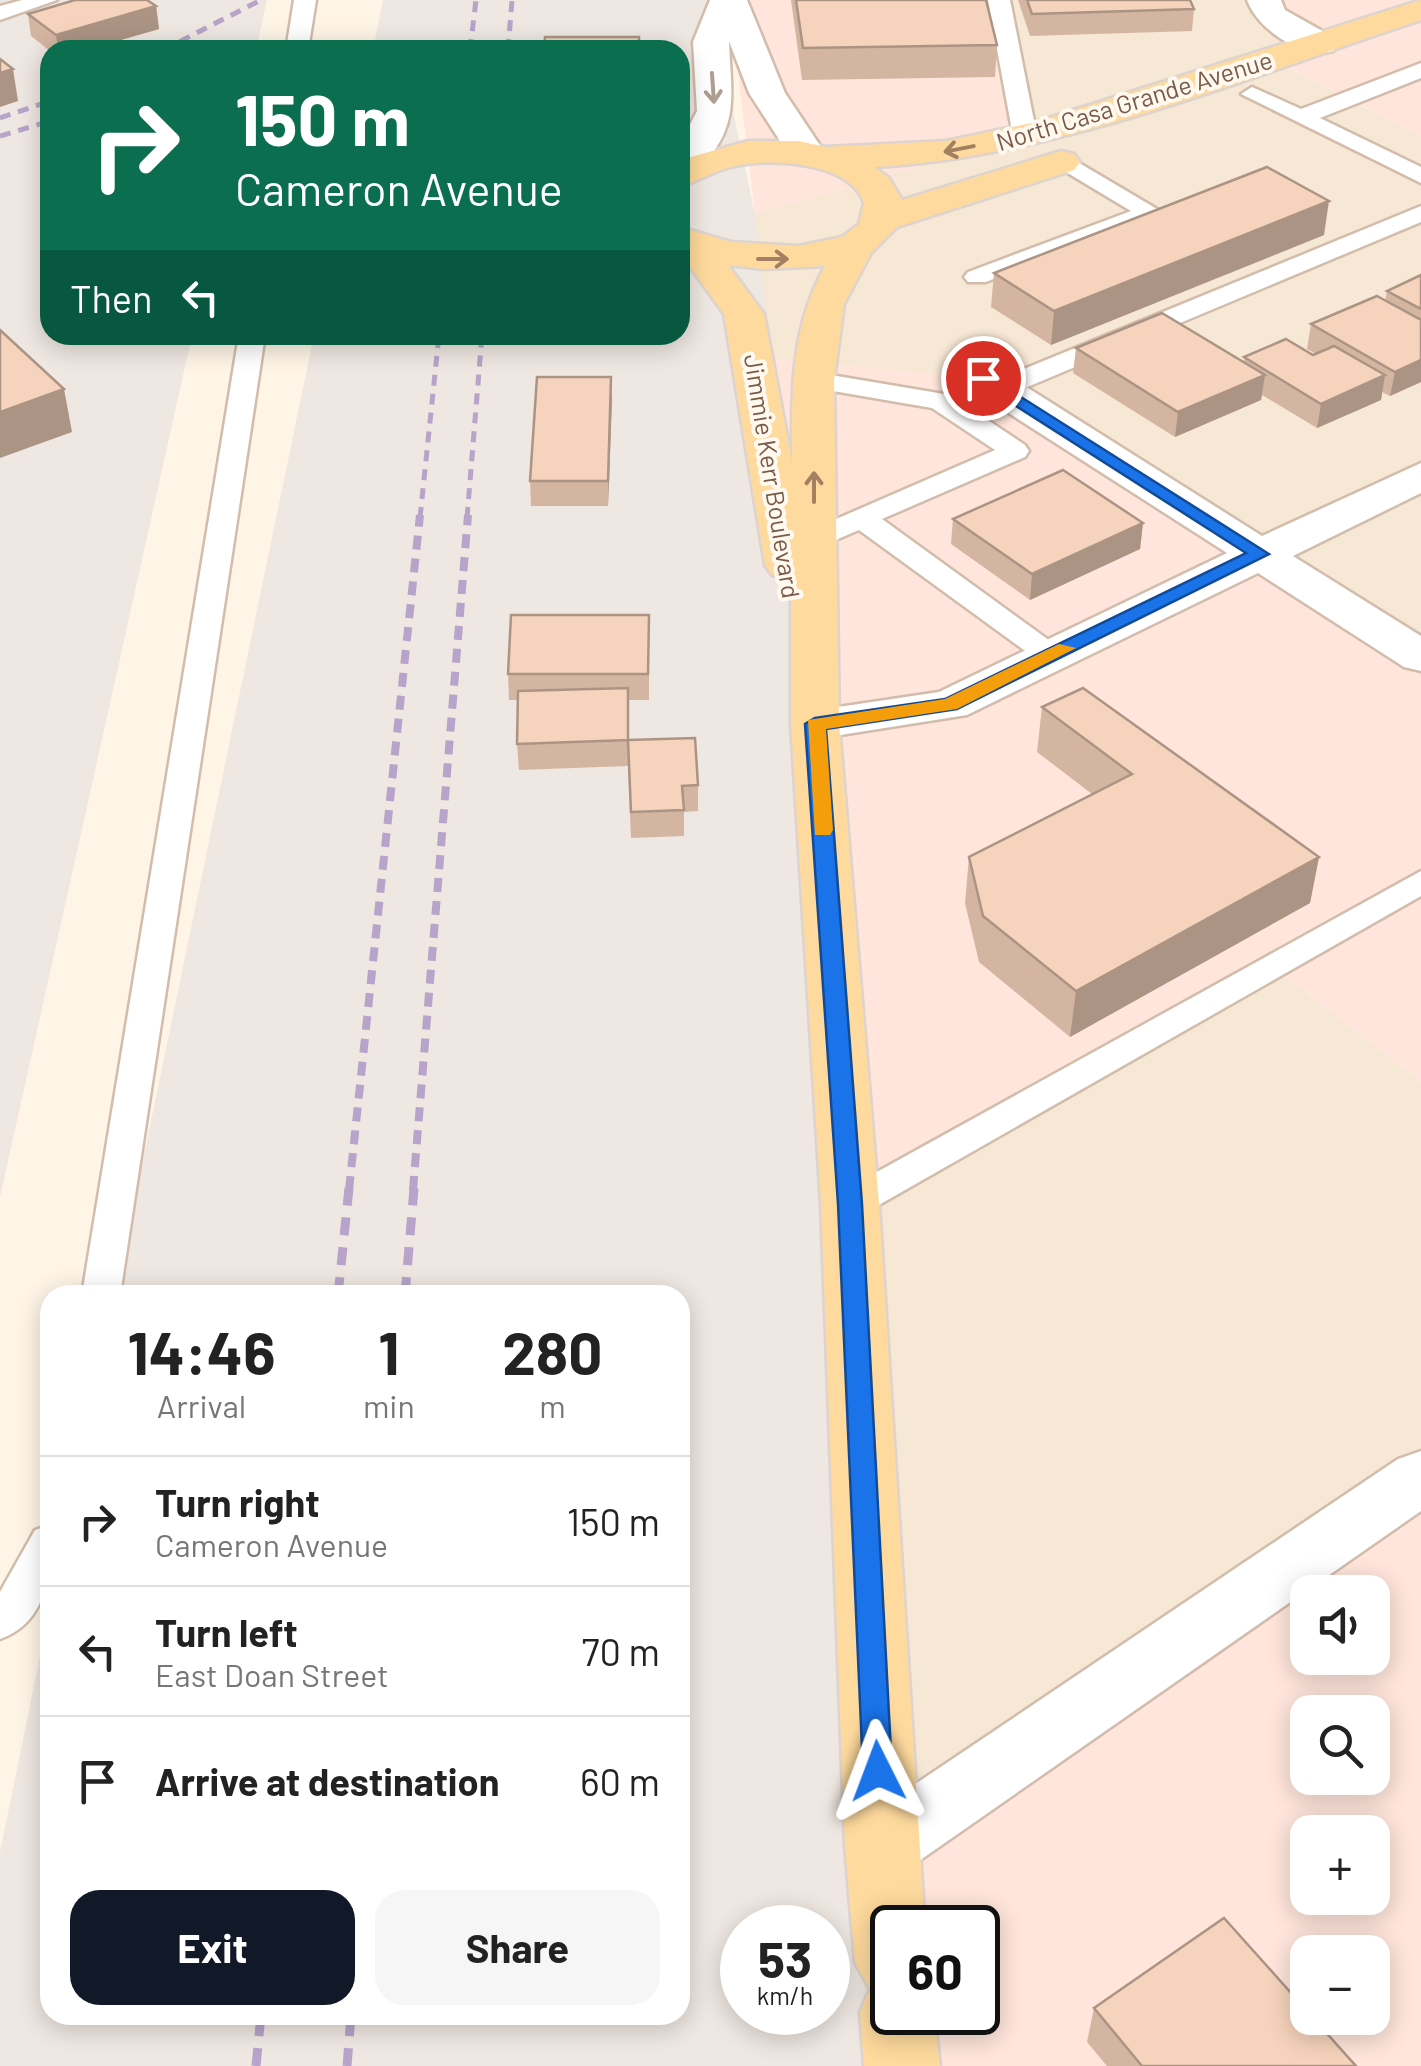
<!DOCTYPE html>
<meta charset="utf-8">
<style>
body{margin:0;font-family:Barlow,sans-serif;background:#f6f6f6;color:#222;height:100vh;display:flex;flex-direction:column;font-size:38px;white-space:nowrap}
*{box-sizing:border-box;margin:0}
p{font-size:32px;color:#767676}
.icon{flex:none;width:55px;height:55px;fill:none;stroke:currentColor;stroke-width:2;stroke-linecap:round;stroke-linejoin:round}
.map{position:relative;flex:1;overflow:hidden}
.panel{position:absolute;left:40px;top:1285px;width:650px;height:740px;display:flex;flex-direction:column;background:#fff;border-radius:30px;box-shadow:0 5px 25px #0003}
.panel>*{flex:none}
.banner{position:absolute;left:40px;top:40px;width:650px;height:305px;border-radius:30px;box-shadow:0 5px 25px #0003;background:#0b6e4f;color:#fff;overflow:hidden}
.tools{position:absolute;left:1290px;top:1575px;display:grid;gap:20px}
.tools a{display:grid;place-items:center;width:100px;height:100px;border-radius:20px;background:#fff;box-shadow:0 5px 25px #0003;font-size:50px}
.speed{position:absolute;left:720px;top:1905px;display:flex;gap:20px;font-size:50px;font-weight:700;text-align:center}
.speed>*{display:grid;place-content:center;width:130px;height:130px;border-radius:50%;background:#fff;box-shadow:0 5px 25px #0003;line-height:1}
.speed small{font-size:25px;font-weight:400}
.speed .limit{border:5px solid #111;border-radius:15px;background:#fff;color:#111}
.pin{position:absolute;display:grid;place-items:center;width:85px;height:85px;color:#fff;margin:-42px;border:5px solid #fff;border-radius:50%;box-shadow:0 2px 10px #0007}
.me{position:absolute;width:110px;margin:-55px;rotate:357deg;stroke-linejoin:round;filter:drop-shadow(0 0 8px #0008)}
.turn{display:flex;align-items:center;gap:35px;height:210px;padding:0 30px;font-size:45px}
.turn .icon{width:130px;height:130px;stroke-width:2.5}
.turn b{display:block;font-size:70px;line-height:85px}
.then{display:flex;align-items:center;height:95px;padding:0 30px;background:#0003;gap:20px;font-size:38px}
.eta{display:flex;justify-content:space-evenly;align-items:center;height:170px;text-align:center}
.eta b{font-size:60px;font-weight:700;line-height:70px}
.button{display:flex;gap:20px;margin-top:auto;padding:20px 30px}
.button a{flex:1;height:115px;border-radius:30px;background:#111827;color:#fff;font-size:40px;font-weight:700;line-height:115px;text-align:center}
.button a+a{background:#f6f6f6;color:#222}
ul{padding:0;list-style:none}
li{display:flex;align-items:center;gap:30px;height:130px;padding:0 30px;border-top:2px solid #e0e0e0}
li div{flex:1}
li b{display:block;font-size:38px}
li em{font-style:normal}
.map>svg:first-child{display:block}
</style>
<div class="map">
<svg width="1421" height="2066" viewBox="0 0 1421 2066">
<rect width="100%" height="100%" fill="#fef5e7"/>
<g fill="#f7e7d5">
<polygon points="999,0 1264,0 1321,44 1289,68 1421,137 1421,656 983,378 771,359 755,214 1024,136"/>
<polygon points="1272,966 1421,1082 1421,1476 881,1847 850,1204"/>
</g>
<g fill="#ffe5db" fill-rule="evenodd">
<polygon points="729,0 999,0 1025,136 755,214"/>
<polygon points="1264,0 1421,0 1421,137 1288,67 1320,45"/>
<polygon points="771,359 983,378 1421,656 1421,1082 1272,966 850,1204"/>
<path d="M1421,1476V2066H902L897,2013L978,2012V1928H892V1962L881,1847ZM1308,1592H1372V1658H1308ZM1308,1712H1372V1778H1308ZM1308,1832H1372V1898H1308ZM1308,1952H1372V2018H1308Z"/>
</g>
<g fill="#efe7e1" fill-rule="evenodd">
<polygon points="0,0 267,0 256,50 50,50 50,335 192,335 0,1197"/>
<path d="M383,0H709L755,214L815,724L881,1847L892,2012L902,2066H0V1852L50,1607V2015H680V1295H115L314,335H680V50H373ZM742,1928H828V2012H742Z"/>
</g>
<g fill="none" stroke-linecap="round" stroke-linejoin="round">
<defs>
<g id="lane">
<polygon points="22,0 57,0 0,20 0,6"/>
<polygon points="294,0 316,0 308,50 286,50"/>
<polygon points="988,0 1010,0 1037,136 1033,141 1017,141 1013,136"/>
<polygon points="1421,63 1421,78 1320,118 1421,167 1421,183 1241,94 1252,87 1301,109"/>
<polygon points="1064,154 1162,212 986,282 968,282 964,277 968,272 1131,211 1056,166 1052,161"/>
<polygon points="1421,206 1421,222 1008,395 990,395 986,389 990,383"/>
<polygon points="239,335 265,335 120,1295 82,1295"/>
<polygon points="813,372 950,395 1025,445 1029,451 1025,457 882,519 1061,649 1065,655 1061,661 1039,661 859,530 824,545 804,545 800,539 804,533 995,450 932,408 804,386 800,380"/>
<polygon points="1421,871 1421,896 863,1214 850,1218 837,1214 831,1204 837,1194"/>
<path d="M50,1525C50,1570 50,1621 0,1639V1592L35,1530Z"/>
</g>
<g id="street">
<path d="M710,0H747L785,93L825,153L819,161H793L749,93L729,41C730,84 740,120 710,156C700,167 695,176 680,179V144L697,111L693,42Z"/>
<path d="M1247,0H1281L1285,10L1333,37L1339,44L1333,51C1302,59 1257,29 1247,0Z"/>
<polygon points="983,365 998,369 1262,536 1421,463 1421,493 1293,556 1421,636 1421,671 1404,667 1258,573 967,715 815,739 798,735 791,724 798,713 939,692 1227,553 968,387 962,378 968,369"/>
<polygon points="1421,1451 1421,1511 906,1870 881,1879 856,1870 845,1847 856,1824 1398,1459"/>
</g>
<path id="primary" d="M1421,0V20C1244,78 1060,157 874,167L889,178L902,200L1061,151L1074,154L1080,162L1074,170L897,227L871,253L844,304L834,380L839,724L879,1204L925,1928H892V2012H934L940,2066H864L860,2012L870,1989L855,1963L845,1847L821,1204L791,724V578L772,575L765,565L724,314L680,253V227L731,242L798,246L842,237L859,224L864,203C851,161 766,157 731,167C713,171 698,182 680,186V160L748,141H798L826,147L946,141L1036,122ZM728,265L764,269L825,266C790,330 792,391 792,462L764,314Z"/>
</defs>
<use href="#lane" stroke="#d2bcab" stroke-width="5"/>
<use href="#street" stroke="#d2bcab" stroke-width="5"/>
<use href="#primary" stroke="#ddd4cf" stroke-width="5"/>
<use href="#lane" fill="#fff" fill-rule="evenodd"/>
<use href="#street" fill="#fff" fill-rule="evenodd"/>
<use href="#primary" fill="#ffda9e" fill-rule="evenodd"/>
<g stroke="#b8a3ca" stroke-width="5" stroke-dasharray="11 8" stroke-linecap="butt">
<polyline points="163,50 261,0"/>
<polyline points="470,50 476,0"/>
<polyline points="508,50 512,0"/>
<polyline points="0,118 50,101"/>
<polyline points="0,136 50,121"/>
<polyline points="420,518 439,335"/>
<polyline points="467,518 482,335"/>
</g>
<g stroke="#b8a3ca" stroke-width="8" stroke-dasharray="14 9" stroke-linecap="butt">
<polyline points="349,1190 420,515"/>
<polyline points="413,1190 468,515"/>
</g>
<g stroke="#b8a3ca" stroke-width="9" stroke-dasharray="18 12" stroke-linecap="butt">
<polyline points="338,1295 349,1188"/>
<polyline points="405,1295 414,1188"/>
<polyline points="256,2066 261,2015"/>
<polyline points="347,2066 351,2015"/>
</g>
</g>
<g fill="#d4b5a2">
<polygon points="791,0 986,0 997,45 995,77 802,80"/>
<polygon points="1018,0 1190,0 1194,9 1192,31 1030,36"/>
<polygon points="156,6 159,29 86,50 50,51 31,36 28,14"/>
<polygon points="1324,235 1051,345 991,307 994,273"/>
<polygon points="1421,275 1421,382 1390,396 1382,392 1381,400 1317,428 1262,395 1261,400 1175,437 1073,373 1076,348 1244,362 1244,357 1313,355 1316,354 1307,349 1311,324 1385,301 1387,291"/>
<polygon points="611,377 608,506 531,506 530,481"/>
<polygon points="953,519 1143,523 1140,549 1030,600 951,544"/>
<polygon points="649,615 649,700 628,700 628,740 698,785 698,811 684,812 684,836 631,838 628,766 519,770 517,744 518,700 509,700 508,674"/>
<polygon points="1042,707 1319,857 1310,903 1070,1037 979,962 965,903 969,857 1092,794 1037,752"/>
<polygon points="1094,2008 1356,2066 1107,2066 1087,2042"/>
</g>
<g fill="#ac9484">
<polygon points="156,6 159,29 86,50 58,50 56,35"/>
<polygon points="13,69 18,101 0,107 0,73"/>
<polygon points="1329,201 1324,235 1051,345 1054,311"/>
<polygon points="1421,360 1421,382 1390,396 1395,372"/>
<polygon points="1265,375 1261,400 1175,437 1178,412"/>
<polygon points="1385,375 1381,400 1317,428 1321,404"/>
<polygon points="611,377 612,402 608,506 608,481"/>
<polygon points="64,389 72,432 0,458 0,412"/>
<polygon points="1143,523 1140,549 1030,600 1032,574"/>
<polygon points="1319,857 1310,903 1070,1037 1076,991"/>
</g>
<g fill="#f6d3bc" stroke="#ac9484" stroke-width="2.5">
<polygon points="75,0 147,0 156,6 56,35 28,14"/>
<polygon points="796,0 986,0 997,45 803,48"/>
<polygon points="1027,0 1190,0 1194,9 1032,14"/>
<polygon points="545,37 639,37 639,50 544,50"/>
<polygon points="0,59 13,69 0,73"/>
<polygon points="1267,167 1329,201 1054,311 994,273"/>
<polygon points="1421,275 1421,309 1387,291"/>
<polygon points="1377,296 1421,320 1421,360 1395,372 1311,324"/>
<polygon points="1162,313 1265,375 1178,412 1076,348"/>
<polygon points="0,330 64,389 0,412"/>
<polygon points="1286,339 1313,355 1334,346 1385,375 1321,404 1244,357"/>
<polygon points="537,377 611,377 608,481 530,481"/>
<polygon points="1063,470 1143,523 1032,574 953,519"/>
<polygon points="511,615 649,615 648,674 508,674"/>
<polygon points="628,688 628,740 695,738 698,785 682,786 684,810 631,812 628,740 517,744 518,691"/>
<polygon points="1083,688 1319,857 1076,991 983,916 969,857 1132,774 1042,707"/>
<polygon points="1224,1918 1308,2012 1308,2018 1313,2018 1356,2066 1142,2066 1094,2008"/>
</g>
<defs><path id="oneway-shaft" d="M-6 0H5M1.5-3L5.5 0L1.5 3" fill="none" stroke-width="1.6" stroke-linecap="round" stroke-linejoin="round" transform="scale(2.5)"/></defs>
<use stroke="#b09c91" href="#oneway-shaft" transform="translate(713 88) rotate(86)"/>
<g stroke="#a38062">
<use href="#oneway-shaft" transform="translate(959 149) rotate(169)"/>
<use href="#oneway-shaft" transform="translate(773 259)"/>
<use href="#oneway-shaft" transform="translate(814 487) rotate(-90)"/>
</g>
<polygon fill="#1a73e8" stroke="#114b97" stroke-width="2.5" points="983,373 1269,554 957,709 826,729 862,1204 892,1771 888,1780 878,1784 868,1780 863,1771 838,1204 805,724 815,718 945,699 1246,553 977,381 977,374"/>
<polygon fill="#f59e0b" points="1059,644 1076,648 957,709 826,729 833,830 830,835 815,835 808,720 945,699"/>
<g text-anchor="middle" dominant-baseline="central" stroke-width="8" stroke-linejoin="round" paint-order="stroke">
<g font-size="25" fill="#7b5a48" stroke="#fff9f0">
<text transform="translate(1134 100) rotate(-17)">North Casa Grande Avenue</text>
<text transform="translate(773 476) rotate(81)">Jimmie Kerr Boulevard</text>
</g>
</g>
</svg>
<div class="tools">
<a><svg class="icon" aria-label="sound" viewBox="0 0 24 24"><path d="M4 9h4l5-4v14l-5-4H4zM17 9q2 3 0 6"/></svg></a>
<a><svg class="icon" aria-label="search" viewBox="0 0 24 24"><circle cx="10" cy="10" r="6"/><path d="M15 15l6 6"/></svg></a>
<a>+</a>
<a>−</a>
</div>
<div class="speed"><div>53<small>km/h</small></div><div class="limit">60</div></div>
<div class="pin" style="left:983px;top:378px;background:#d93025"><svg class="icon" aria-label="arrive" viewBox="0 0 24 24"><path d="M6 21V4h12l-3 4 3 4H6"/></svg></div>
<svg class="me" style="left:878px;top:1771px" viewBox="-20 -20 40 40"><path d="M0-17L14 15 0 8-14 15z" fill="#1a73e8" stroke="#fff" stroke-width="4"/></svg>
<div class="banner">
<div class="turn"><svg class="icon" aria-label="right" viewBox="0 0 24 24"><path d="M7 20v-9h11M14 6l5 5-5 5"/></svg><div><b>150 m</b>Cameron Avenue</div></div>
<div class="then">Then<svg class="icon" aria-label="left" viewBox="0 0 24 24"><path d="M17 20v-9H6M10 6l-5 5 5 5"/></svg></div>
</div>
<section class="panel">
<div class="eta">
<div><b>14:46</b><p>Arrival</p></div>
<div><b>1</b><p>min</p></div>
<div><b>280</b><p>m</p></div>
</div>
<ul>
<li><svg class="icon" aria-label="right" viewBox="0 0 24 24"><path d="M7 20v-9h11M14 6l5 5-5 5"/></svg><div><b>Turn right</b><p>Cameron Avenue</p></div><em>150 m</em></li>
<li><svg class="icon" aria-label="left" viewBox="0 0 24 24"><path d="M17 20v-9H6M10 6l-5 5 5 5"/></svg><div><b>Turn left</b><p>East Doan Street</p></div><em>70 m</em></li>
<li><svg class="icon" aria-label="arrive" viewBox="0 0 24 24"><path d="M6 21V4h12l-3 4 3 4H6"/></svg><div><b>Arrive at destination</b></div><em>60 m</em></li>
</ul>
<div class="button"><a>Exit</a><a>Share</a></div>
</section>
</div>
